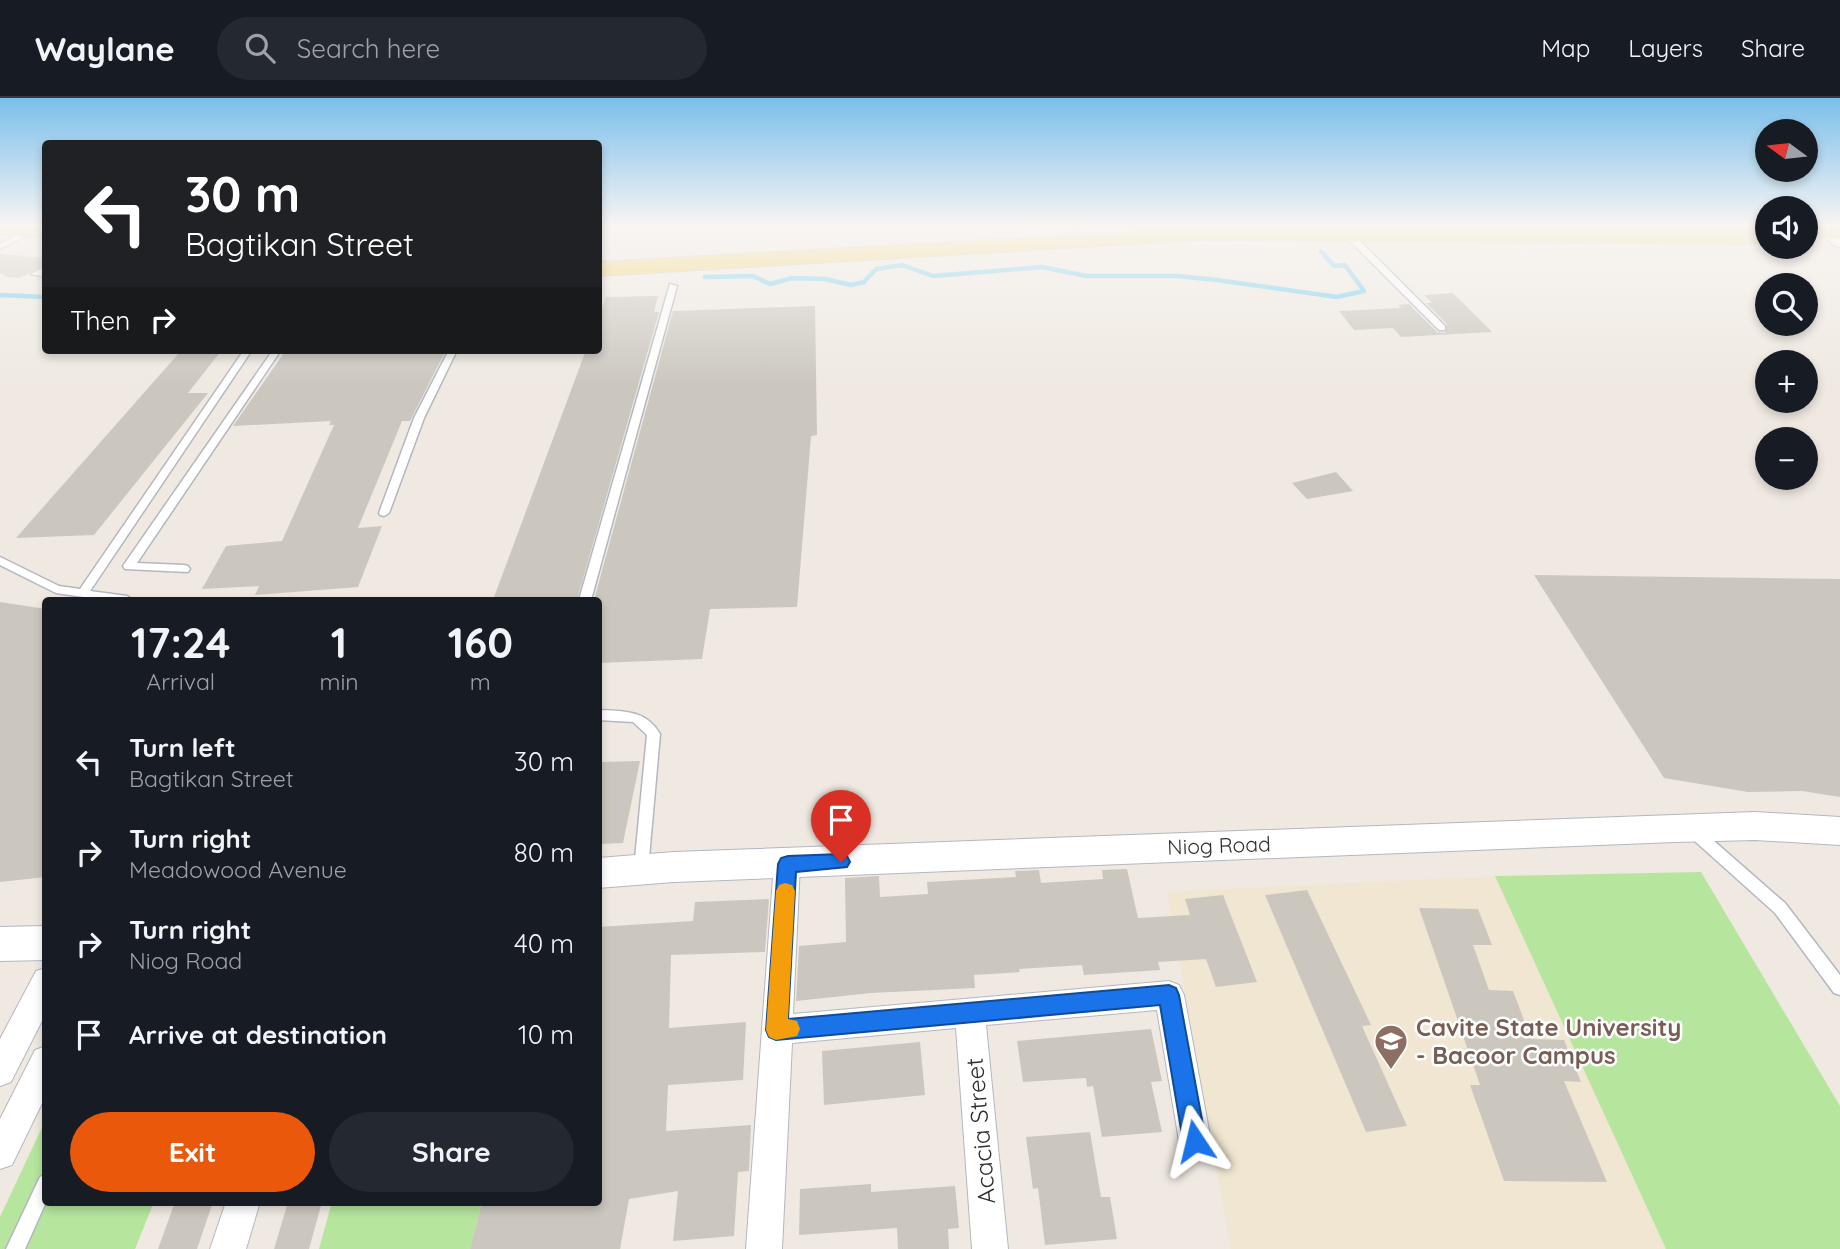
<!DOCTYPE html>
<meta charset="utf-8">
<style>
body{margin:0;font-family:Quicksand,sans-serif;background:#242831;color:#f1f3f6;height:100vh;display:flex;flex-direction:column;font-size:26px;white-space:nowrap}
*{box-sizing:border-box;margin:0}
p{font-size:23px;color:#9ea1a6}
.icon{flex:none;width:38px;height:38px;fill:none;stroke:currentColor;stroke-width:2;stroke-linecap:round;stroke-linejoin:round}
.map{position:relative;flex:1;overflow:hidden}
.drawer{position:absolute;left:42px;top:499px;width:560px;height:609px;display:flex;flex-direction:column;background:#171b24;border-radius:7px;box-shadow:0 4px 10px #0003}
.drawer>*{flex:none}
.hud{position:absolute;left:42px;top:42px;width:560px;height:214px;border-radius:7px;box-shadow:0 4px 10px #0003;background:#202124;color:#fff;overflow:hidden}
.needle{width:46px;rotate:285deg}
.fabs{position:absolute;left:1755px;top:21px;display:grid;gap:14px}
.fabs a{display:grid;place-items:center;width:63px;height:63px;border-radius:50%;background:#171b24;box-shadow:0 4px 10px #0003;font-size:35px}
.pin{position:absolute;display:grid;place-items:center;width:60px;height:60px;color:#fff;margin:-72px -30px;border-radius:50% 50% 50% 0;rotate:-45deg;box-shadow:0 0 7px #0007}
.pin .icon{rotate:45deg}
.me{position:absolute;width:77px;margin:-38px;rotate:350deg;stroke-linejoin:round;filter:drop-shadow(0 0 5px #0008)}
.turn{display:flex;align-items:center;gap:24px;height:147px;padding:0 28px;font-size:32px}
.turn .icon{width:91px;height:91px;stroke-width:2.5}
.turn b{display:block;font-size:49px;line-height:60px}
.then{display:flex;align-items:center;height:66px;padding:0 28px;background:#0003;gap:14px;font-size:26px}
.eta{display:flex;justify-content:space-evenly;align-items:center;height:119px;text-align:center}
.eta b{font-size:42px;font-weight:700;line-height:49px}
.action{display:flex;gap:14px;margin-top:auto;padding:14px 28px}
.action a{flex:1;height:80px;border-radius:42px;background:#ea580c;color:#fff;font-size:28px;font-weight:700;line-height:80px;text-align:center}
.action a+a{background:#242831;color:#f1f3f6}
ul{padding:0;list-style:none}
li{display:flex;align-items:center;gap:21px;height:91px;padding:0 28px}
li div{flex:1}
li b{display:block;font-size:26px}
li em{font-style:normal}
header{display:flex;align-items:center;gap:42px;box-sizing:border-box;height:98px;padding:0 35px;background:#171b24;border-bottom:2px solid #363941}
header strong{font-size:33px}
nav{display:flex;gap:38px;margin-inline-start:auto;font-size:24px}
.search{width:490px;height:63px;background:#242831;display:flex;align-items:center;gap:18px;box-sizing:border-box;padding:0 24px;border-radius:38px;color:#9ea1a6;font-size:26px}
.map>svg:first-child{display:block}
</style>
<header>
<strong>Waylane</strong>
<div class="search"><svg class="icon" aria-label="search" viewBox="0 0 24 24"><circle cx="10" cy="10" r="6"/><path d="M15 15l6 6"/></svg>Search here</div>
<nav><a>Map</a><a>Layers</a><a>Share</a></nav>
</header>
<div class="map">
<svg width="1840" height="1151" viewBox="0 0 1840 1151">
<rect width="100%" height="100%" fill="#efe9e1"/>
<polygon fill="#f0e6d1" points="1495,778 1666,1151 1231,1151 1167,794"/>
<g fill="#b6e59e">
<polygon points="1701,774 1840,1008 1840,1151 1666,1151 1495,778"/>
<polygon points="45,1023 46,1104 154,1104 135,1151 0,1151 0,1119"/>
<polygon points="332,1104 482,1104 470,1151 319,1151"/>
</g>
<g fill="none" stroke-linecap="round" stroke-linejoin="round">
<g stroke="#75cff0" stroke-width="4.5">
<polyline points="705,179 753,178 770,186 792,180 825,181 851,187 864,184 876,171 902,167 933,178 1042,169 1087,178 1177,178 1217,182 1337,199 1364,193 1345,167 1334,168 1321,153"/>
<polyline points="0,197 46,199"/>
</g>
</g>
<g fill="#cbc7bf">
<polygon points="0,156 46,160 46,166 20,180 7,179 0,175"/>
<polygon points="1453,195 1492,234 1401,239 1393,230 1354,232 1339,213 1401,210 1398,207 1409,206 1437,234 1445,235 1447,226 1426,205 1432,205 1424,197"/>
<polygon points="658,198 654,214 659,214 577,502 493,502 586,252 598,252 598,220 606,199"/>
<polygon points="815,208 817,337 811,338 797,509 710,511 702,561 598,565 598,502 594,502 673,213"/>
<polygon points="286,252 446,252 410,323 402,323 358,430 382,428 358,489 255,497 259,488 202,491 226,448 282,443 334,327 329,327 331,323 233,328"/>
<polygon points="221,253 188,295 208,295 94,437 16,440 179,255"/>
<polygon points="1336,374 1353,393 1307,401 1292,385"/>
<polygon points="1534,477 1840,481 1840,699 1802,693 1748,694 1664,680"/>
<polygon points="0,504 46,511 46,779 0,784"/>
<polygon points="640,663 623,745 598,746 598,664"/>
<polygon points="1127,771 1138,820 1190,817 1185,801 1223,797 1257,884 1216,889 1206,861 1158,864 1160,872 1084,877 1082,867 1019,871 1020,874 974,877 975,890 871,895 796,903 799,848 846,844 845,780 879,778 880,799 928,796 927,784 1016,779 1015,773 1039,772 1041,785 1103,781 1102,772"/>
<polygon points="1307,792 1371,927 1362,928 1407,1028 1366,1034 1265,797"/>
<polygon points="769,801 765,854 671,857 669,930 746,924 743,982 668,987 666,1033 751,1027 749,1073 738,1074 734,1138 673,1143 678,1093 629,1101 620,1151 470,1151 482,1104 598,1104 598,829 693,823 695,804"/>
<polygon points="1419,810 1478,811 1492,847 1473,847 1489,892 1513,893 1531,941 1564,942 1581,984 1564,983 1607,1084 1504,1083 1470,987 1480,987"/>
<polygon points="1151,931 1162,983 1151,984 1162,1034 1102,1039 1093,988 1087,989 1086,980 1023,984 1017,943"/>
<polygon points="920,944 925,997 824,1007 822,953"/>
<polygon points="1090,1034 1101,1099 1110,1099 1117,1141 1045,1147 1038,1090 1033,1091 1026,1039"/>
<polygon points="871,1086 871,1094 955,1088 959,1130 948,1131 949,1151 898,1151 897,1130 799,1137 800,1091"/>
<polygon points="175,1104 213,1104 197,1151 158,1151"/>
<polygon points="288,1104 322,1104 309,1151 274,1151"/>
</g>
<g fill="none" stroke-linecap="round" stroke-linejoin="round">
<defs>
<g id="service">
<polygon points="1063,128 1069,128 1074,134 1067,136"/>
<polygon points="30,131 37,133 0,151 0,146"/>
<polygon points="1345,134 1351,134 1445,228 1445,232 1439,232 1345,138"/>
<polygon points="46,168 46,173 43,174 46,175 46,179 31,176"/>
<polygon points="670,186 677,188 591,502 579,502"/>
<polygon points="244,252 252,252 90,493 127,498 133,502 104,502 56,495 0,467 0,459 59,488 80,491"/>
<polygon points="273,252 281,252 137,465 184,467 188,468 190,471 188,474 125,471 123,468 125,465"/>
<polygon points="449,252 457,252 424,320 389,415 384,418 380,417 379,415 414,320"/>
<path d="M598,612C624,613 646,612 660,636L648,771L646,775L641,777L636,775L634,771L647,637L633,624L598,622Z"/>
<polygon points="1693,727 1698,729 1785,805 1840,877 1840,897 1834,895 1775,815 1688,737 1686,733 1688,729"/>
<polygon points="46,1076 46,1104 25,1151 6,1151 40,1079"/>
</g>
<g id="minor">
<polygon points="787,755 796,758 800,766 793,916 1169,883 1179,887 1184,897 1211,1043 1207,1055 1195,1059 1183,1055 1179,1043 1157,912 986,927 1008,1151 972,1151 956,930 792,945 782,1151 746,1151 774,766 778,758"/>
<polygon points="46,870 46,915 11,984 0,988 0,941 36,873"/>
<polygon points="46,948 46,997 12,1067 0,1071 0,1021 35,952"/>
<polygon points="226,1104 260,1104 246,1151 210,1151"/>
</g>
<g id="tertiary">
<polygon points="1755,714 1840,719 1840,747 1755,742 1675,744 674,784 598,790 598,760 674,754"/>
<polygon points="46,828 46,862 0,863 0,829"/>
</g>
<polygon id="secondary" points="1816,128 1836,128 1840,131 1840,149 1833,147"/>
<g id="primary">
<polygon points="0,128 46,128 46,140 0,137"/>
<polygon points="1806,128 1840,129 1840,141 1806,138"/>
<polygon points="1200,130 1768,132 1768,146 1200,142 598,178 598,164"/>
</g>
</defs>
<use href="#service" stroke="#b4b7c1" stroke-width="3"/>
<use href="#minor" stroke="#b4b7c1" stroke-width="2"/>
<use href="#tertiary" stroke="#b4b7c1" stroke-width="2"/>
<use href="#secondary" stroke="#b4b7c1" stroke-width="3"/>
<use href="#primary" stroke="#c9c9c9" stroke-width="2"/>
<use href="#service" fill="#fff" fill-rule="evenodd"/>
<use href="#minor" fill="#fff" fill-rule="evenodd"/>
<use href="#tertiary" fill="#fff" fill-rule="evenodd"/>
<use href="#secondary" fill="#fff" fill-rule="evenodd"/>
<use href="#primary" fill="#f2d163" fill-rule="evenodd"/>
</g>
<linearGradient id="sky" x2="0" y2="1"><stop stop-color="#7abfeb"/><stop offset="0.44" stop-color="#f8f5f2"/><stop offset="1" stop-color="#f8f5f2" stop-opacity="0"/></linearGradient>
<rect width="1840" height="289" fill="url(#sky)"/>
<polygon fill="#1a73e8" stroke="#114b97" stroke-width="2" points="841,756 847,758 850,764 847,769 796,774 788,921 1169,887 1176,890 1179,897 1206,1043 1203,1051 1195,1054 1187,1051 1183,1043 1160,907 776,942 769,939 766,932 778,766 781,760 788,758"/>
<polygon fill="#f59e0b" points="785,785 792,787 795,793 788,921 797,923 800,931 797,938 776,942 769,939 766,932 776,793 779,787"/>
<defs>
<symbol id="university-pin" viewBox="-11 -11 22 30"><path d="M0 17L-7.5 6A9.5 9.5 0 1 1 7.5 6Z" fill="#8d6e63" stroke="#fff"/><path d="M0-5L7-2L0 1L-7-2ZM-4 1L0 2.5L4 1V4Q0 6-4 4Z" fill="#fff"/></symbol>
</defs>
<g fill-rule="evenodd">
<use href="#university-pin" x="1372" y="924" width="38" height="52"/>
</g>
<g text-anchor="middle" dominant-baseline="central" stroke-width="5" stroke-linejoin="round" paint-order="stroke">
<g font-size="21" fill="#2e2e2e" stroke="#fff">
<text transform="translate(1219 747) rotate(-2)">Niog Road</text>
</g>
<g font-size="24" font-weight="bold" fill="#785e54" stroke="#fff" text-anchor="start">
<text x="1416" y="929">Cavite State University<tspan x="1416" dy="28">- Bacoor Campus</tspan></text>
</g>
<g font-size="24" fill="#2e2e2e" stroke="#fff">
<text transform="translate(980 1033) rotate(-95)">Acacia Street</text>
</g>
</g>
</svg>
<div class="fabs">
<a><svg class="needle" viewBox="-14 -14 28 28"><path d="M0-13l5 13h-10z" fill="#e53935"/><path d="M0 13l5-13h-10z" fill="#9ea1a6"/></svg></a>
<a><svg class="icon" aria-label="sound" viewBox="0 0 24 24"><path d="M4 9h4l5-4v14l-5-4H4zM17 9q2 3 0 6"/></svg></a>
<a><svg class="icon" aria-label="search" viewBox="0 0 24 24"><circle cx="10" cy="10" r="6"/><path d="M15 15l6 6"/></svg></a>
<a>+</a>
<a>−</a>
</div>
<div class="pin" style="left:841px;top:764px;background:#d93025"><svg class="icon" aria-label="arrive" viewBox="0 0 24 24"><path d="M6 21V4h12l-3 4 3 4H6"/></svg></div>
<svg class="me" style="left:1195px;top:1043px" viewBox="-20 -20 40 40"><path d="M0-17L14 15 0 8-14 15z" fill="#1a73e8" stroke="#fff" stroke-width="4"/></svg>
<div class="hud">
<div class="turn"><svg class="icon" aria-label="left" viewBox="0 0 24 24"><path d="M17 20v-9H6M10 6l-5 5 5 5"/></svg><div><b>30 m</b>Bagtikan Street</div></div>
<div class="then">Then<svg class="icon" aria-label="right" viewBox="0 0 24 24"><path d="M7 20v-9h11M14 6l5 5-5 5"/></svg></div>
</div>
<section class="drawer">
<div class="eta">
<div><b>17:24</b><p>Arrival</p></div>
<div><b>1</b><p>min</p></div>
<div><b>160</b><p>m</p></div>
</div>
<ul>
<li><svg class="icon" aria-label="left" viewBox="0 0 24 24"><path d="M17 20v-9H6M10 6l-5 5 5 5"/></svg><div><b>Turn left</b><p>Bagtikan Street</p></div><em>30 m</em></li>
<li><svg class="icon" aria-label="right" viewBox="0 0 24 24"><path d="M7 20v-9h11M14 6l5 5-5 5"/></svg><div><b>Turn right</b><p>Meadowood Avenue</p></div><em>80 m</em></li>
<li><svg class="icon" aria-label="right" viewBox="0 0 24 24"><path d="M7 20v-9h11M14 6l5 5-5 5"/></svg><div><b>Turn right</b><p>Niog Road</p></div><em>40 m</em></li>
<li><svg class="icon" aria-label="arrive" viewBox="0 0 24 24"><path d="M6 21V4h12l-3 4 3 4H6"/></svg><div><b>Arrive at destination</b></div><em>10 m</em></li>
</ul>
<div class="action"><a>Exit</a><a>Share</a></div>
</section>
</div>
